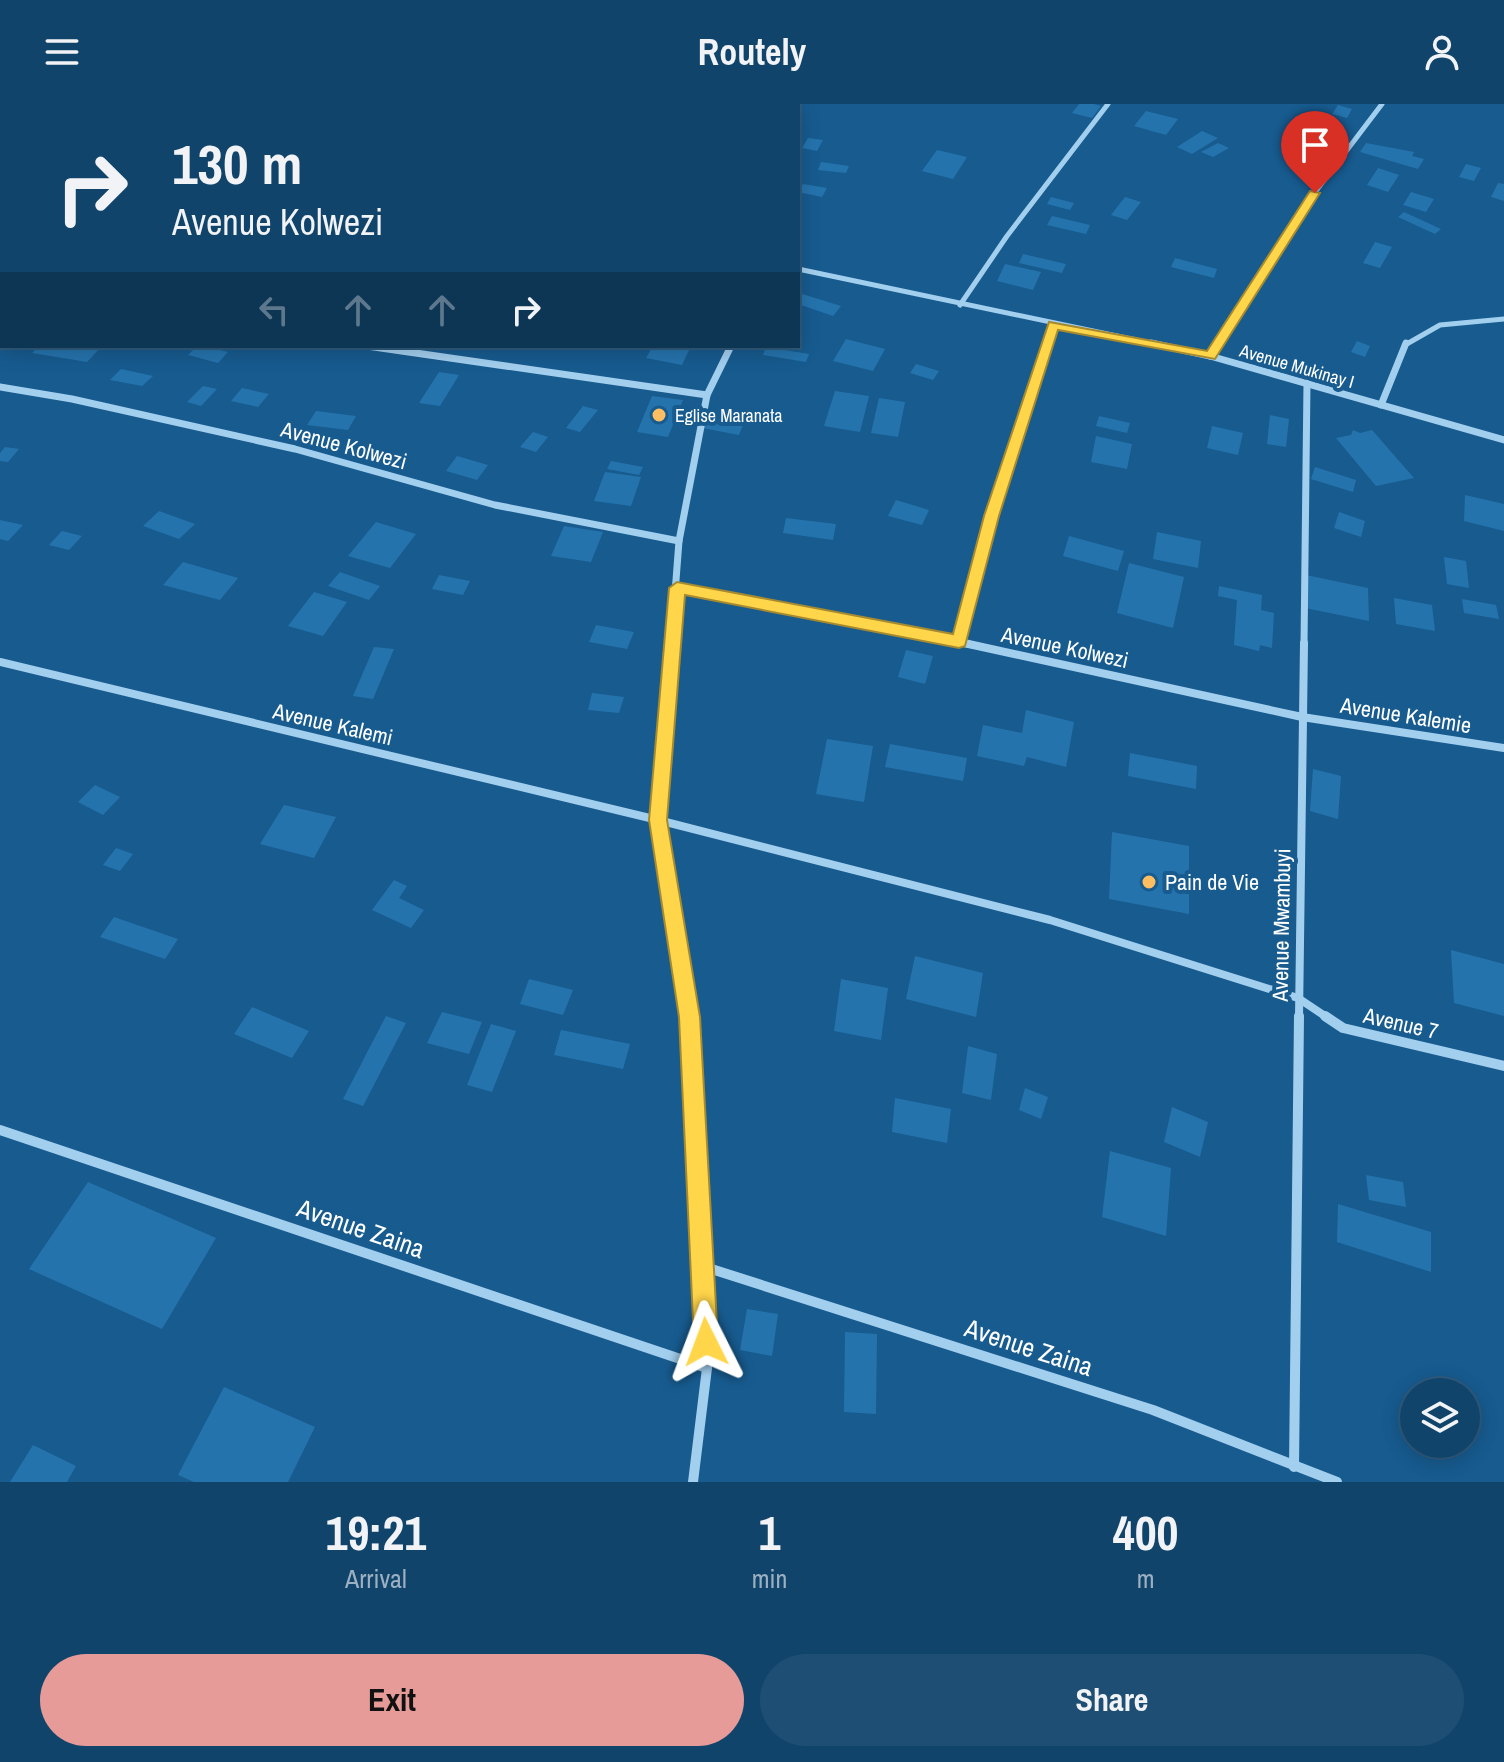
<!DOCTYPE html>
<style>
body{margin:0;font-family:"Archivo Narrow",sans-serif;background:#1e4e73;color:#f1f3f6;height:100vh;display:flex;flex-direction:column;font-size:30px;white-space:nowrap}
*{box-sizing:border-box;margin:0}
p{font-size:26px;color:#9cb0c1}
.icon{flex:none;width:44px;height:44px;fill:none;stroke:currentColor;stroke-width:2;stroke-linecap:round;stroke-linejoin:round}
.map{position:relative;height:1378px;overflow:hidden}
.drawer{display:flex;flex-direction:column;background:#11446b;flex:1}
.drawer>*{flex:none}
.hud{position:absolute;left:0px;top:0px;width:800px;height:244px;box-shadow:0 4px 20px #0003,0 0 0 2px #305c7e;background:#11446b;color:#f1f3f6;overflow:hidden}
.tools{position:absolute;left:1400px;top:1274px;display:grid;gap:16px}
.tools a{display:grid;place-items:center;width:80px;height:80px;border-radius:50%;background:#11446b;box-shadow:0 4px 20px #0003,0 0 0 2px #305c7e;font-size:40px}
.pin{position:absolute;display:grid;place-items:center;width:68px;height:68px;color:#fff;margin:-82px -34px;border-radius:50% 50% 50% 0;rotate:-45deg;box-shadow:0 0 8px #0007}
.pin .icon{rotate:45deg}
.me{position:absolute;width:88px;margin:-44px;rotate:357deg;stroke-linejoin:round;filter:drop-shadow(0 0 6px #0008)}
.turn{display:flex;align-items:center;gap:28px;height:168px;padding:0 40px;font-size:36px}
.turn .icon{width:104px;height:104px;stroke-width:2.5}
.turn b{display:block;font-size:56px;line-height:68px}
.lanes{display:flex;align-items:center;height:76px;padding:0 40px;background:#0003;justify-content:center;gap:40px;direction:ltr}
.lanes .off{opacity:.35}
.eta{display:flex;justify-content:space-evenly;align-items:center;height:136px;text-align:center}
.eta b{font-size:48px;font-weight:800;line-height:56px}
.action{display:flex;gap:16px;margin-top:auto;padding:16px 40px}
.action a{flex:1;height:92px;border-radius:48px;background:#e69b98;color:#111;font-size:32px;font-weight:800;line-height:92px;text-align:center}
.action a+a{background:#1e4e73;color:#f1f3f6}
header{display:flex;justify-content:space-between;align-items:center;height:104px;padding:0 40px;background:#11446b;font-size:36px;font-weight:800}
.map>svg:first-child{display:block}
</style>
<header><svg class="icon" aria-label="menu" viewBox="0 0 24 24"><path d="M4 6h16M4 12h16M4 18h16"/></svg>Routely<svg class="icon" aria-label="person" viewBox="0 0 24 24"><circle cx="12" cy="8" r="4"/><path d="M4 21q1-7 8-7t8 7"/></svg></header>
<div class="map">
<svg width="1504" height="1378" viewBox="0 0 1504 1378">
<rect width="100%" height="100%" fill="#175b8f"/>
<g fill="#2573ad">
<polygon points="1079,0 1094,0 1101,2 1092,14 1072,9"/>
<polygon points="1338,1 1352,5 1347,14 1332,10"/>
<polygon points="1146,7 1178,15 1166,31 1134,22"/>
<polygon points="1202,27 1218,34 1192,50 1177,43"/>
<polygon points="808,34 823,36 817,47 802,44"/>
<polygon points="1218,39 1229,44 1213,53 1201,48"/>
<polygon points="1366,39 1414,48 1412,52 1424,55 1418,65 1360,48"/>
<polygon points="937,46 967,53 953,75 922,67"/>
<polygon points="821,58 849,62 846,69 818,66"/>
<polygon points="1466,60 1481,64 1474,77 1459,73"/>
<polygon points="1378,64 1399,71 1388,88 1367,81"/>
<polygon points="1498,79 1504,80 1504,97 1491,93"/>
<polygon points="803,80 827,84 822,93 798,88"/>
<polygon points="1411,88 1434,95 1426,108 1403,101"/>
<polygon points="1051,93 1074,99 1070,106 1047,100"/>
<polygon points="1125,93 1141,98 1127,116 1111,111"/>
<polygon points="1404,108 1441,125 1435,130 1398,113"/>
<polygon points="1052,112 1090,121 1086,130 1047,121"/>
<polygon points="1375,138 1392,143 1380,164 1363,159"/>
<polygon points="1023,150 1066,160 1062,169 1019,159"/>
<polygon points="1175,154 1217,165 1214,174 1171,163"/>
<polygon points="1005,160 1041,168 1033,186 997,177"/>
<polygon points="802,190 841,202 833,212 798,200"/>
<polygon points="846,235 885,245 873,267 833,257"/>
<polygon points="1357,237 1370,242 1365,253 1351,248"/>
<polygon points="39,242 95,242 101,243 87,258 32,249"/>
<polygon points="197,242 204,242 228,248 218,259 188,251"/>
<polygon points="653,242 691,242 682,261 646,254"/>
<polygon points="766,243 809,250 806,258 763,251"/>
<polygon points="916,260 939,267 933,276 910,269"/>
<polygon points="121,265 153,272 142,282 110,276"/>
<polygon points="439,268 459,271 440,302 419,299"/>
<polygon points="203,282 217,285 201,302 187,298"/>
<polygon points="242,284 269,290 258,303 231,297"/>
<polygon points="835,287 869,292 860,328 824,322"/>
<polygon points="652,292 683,296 668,333 637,328"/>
<polygon points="879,294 905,298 898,333 871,329"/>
<polygon points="583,302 598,306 580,328 566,324"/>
<polygon points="316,307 356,312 348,326 307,321"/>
<polygon points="1270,311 1289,315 1286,343 1267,340"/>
<polygon points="708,312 744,318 739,331 702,324"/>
<polygon points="1099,312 1130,319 1127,329 1096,322"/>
<polygon points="1212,322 1243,329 1238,351 1207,344"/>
<polygon points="1353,326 1360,329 1372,326 1414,374 1376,382 1336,334 1351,331"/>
<polygon points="533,328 548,333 536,348 520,343"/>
<polygon points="1096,332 1132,340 1127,365 1091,358"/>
<polygon points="5,343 19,345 8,358 0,357 0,349"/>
<polygon points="457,352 488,361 477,376 446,367"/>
<polygon points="611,357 643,363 639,371 607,365"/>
<polygon points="1315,363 1356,376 1353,388 1311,375"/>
<polygon points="605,368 641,373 631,402 594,397"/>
<polygon points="1465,391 1504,400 1504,427 1464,417"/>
<polygon points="896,396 929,406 922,421 888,412"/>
<polygon points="159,407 195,420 179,435 143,422"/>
<polygon points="1339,408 1365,417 1361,433 1334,424"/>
<polygon points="786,414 836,420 833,436 783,429"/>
<polygon points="0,416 23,421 8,437 0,435"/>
<polygon points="376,418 416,430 390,464 348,452"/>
<polygon points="564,422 603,428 591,458 551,452"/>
<polygon points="62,427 82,432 69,446 49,441"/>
<polygon points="1157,428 1201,437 1198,464 1153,455"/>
<polygon points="1069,432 1124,447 1118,467 1063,452"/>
<polygon points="1444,453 1466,457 1469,484 1447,480"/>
<polygon points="183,458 238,474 220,496 163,481"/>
<polygon points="1129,459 1184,473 1173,524 1117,509"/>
<polygon points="340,468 380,482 369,496 328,482"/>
<polygon points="439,471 470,477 463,491 432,485"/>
<polygon points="1306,471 1368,484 1369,517 1305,504"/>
<polygon points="1219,482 1262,491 1261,506 1274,509 1272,544 1260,541 1259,547 1234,541 1237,496 1218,492"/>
<polygon points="314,488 347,498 323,532 288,522"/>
<polygon points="1394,494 1432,501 1435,527 1396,520"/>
<polygon points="1462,495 1496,501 1499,515 1464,509"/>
<polygon points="596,521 634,528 627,545 589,538"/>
<polygon points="374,543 394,545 373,595 353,592"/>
<polygon points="906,546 933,552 925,580 898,573"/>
<polygon points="592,589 624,593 619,609 588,606"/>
<polygon points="1026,606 1074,618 1066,663 1027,653 1024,662 977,652 983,621 1022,629"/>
<polygon points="827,635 873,642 864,698 816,690"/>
<polygon points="890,640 967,654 963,677 885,663"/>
<polygon points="1130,649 1197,662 1196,685 1128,672"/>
<polygon points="1313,665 1341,672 1338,715 1310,707"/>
<polygon points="95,681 120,693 103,711 78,698"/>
<polygon points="284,701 336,713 314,754 260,740"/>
<polygon points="1112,728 1189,742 1189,810 1109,795"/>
<polygon points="116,744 133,750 120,767 103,761"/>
<polygon points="394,776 407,782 399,794 424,806 411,824 372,806"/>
<polygon points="114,813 178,835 165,855 100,833"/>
<polygon points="1451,846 1504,860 1504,912 1454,899"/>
<polygon points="915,852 983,869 976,913 906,895"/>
<polygon points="529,875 573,886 563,911 520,900"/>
<polygon points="841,875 888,884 881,936 834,927"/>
<polygon points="252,903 309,927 292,954 234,930"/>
<polygon points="442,908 482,918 469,950 427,939"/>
<polygon points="386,912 406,919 363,1002 343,995"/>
<polygon points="491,920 516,927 492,988 467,981"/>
<polygon points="561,926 630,940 623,965 554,951"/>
<polygon points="968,942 997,950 991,996 962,989"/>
<polygon points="1025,984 1048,993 1041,1015 1019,1006"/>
<polygon points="895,994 951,1005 947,1039 892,1028"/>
<polygon points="1172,1003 1208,1018 1200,1053 1164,1038"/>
<polygon points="1110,1047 1171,1064 1166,1132 1102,1113"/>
<polygon points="1366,1071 1403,1078 1406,1103 1369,1096"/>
<polygon points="88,1078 216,1134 162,1225 29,1165"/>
<polygon points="1338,1100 1431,1128 1431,1168 1337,1138"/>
<polygon points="747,1205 778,1210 772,1252 740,1246"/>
<polygon points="845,1228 877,1230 876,1310 844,1308"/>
<polygon points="224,1283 315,1323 288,1378 194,1378 178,1371"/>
<polygon points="33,1341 76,1362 67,1378 10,1378"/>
</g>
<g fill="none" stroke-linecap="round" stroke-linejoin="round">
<g stroke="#a3cfef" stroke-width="5">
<polyline points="262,0 268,2"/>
<polyline points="798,165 1160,241"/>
<polyline points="960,201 1007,132 1108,0"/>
<polyline points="1046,241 1053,221"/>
<polyline points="1217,241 1297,112 1382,0"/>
<polyline points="1405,241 1440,221 1504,215"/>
</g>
<g stroke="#a3cfef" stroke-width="7">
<polyline points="1151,239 1210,252 1504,336"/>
<polyline points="367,242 707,291"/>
<polyline points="1210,252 1218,239"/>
<polyline points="0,283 72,295 295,345 495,401 679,437"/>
<polyline points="1381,301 1406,239"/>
<polyline points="677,484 973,541"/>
<polyline points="959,538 991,412 1047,239"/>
<polyline points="671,541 679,437 707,291 731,242"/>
<polyline points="1304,541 1307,279"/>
</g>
<g stroke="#a3cfef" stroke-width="8">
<polyline points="671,539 658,716 689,914"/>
<polyline points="964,539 1302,613 1504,644"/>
<polyline points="0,558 658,716 1050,816 1298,894 1328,914"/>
<polyline points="1299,914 1304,539"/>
</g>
<g stroke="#a3cfef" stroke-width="10">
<polyline points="689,912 707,1264 693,1378"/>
<polyline points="1325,912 1343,924 1504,962"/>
<polyline points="0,1026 707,1264"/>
<polyline points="702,1162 1153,1306 1337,1378"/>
<polyline points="1294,1363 1299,912"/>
</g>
</g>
<polygon fill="#ffd54a" stroke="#a68a30" stroke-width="2" points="1310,87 1320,89 1215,255 1058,226 999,412 965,542 959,544 685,491 667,716 700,913 718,1238 714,1247 706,1250 697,1247 694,1238 679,913 649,716 669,484 677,478 953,530 984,412 1049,218 1207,247"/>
<g fill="#ffbe62" stroke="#175b8f" stroke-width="3">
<circle cx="659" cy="311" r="8"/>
<circle cx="1149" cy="778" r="8"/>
</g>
<g text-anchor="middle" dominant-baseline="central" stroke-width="8" stroke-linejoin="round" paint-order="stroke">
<g font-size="18" fill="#fff" stroke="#175b8f">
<text transform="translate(1297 262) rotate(16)">Avenue Mukinay I</text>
</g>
<g font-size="18" fill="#fff" stroke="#175b8f" text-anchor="start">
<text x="675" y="311">Eglise Maranata</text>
</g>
<g font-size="22" fill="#fff" stroke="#175b8f">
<text transform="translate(344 341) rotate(15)">Avenue Kolwezi</text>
<text transform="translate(1065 543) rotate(12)">Avenue Kolwezi</text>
<text transform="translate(1406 611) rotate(9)">Avenue Kalemie</text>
<text transform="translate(333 620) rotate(13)">Avenue Kalemi</text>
<text transform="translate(1281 821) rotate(-89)">Avenue Mwambuyi</text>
<text transform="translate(1401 919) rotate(13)">Avenue 7</text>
</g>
<g font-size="22" fill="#fff" stroke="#175b8f" text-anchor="start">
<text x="1165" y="778">Pain de Vie</text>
</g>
<g font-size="26" fill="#fff" stroke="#175b8f">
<text transform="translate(361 1124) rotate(19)">Avenue Zaina</text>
<text transform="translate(1029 1243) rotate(18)">Avenue Zaina</text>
</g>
</g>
</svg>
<div class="tools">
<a><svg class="icon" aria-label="layers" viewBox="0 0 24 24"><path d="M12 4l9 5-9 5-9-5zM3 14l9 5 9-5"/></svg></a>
</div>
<div class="pin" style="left:1315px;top:89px;background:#d93025"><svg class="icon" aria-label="arrive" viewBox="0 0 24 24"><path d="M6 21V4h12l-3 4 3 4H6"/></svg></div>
<svg class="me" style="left:706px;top:1238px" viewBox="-20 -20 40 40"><path d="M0-17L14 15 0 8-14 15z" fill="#ffd54a" stroke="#fff" stroke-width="4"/></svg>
<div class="hud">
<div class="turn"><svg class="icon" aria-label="right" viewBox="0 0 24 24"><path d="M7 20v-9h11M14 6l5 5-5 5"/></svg><div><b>130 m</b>Avenue Kolwezi</div></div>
<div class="lanes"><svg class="icon off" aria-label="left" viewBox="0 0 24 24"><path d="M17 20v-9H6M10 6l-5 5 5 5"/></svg><svg class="icon off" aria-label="ahead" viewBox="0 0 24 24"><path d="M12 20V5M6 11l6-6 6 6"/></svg><svg class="icon off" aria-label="ahead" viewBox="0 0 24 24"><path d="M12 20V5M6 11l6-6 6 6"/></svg><svg class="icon" aria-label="right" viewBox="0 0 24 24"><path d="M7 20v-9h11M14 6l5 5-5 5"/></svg></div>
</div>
</div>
<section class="drawer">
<div class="eta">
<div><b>19:21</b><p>Arrival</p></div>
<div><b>1</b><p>min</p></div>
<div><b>400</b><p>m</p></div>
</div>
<div class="action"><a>Exit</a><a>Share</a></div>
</section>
